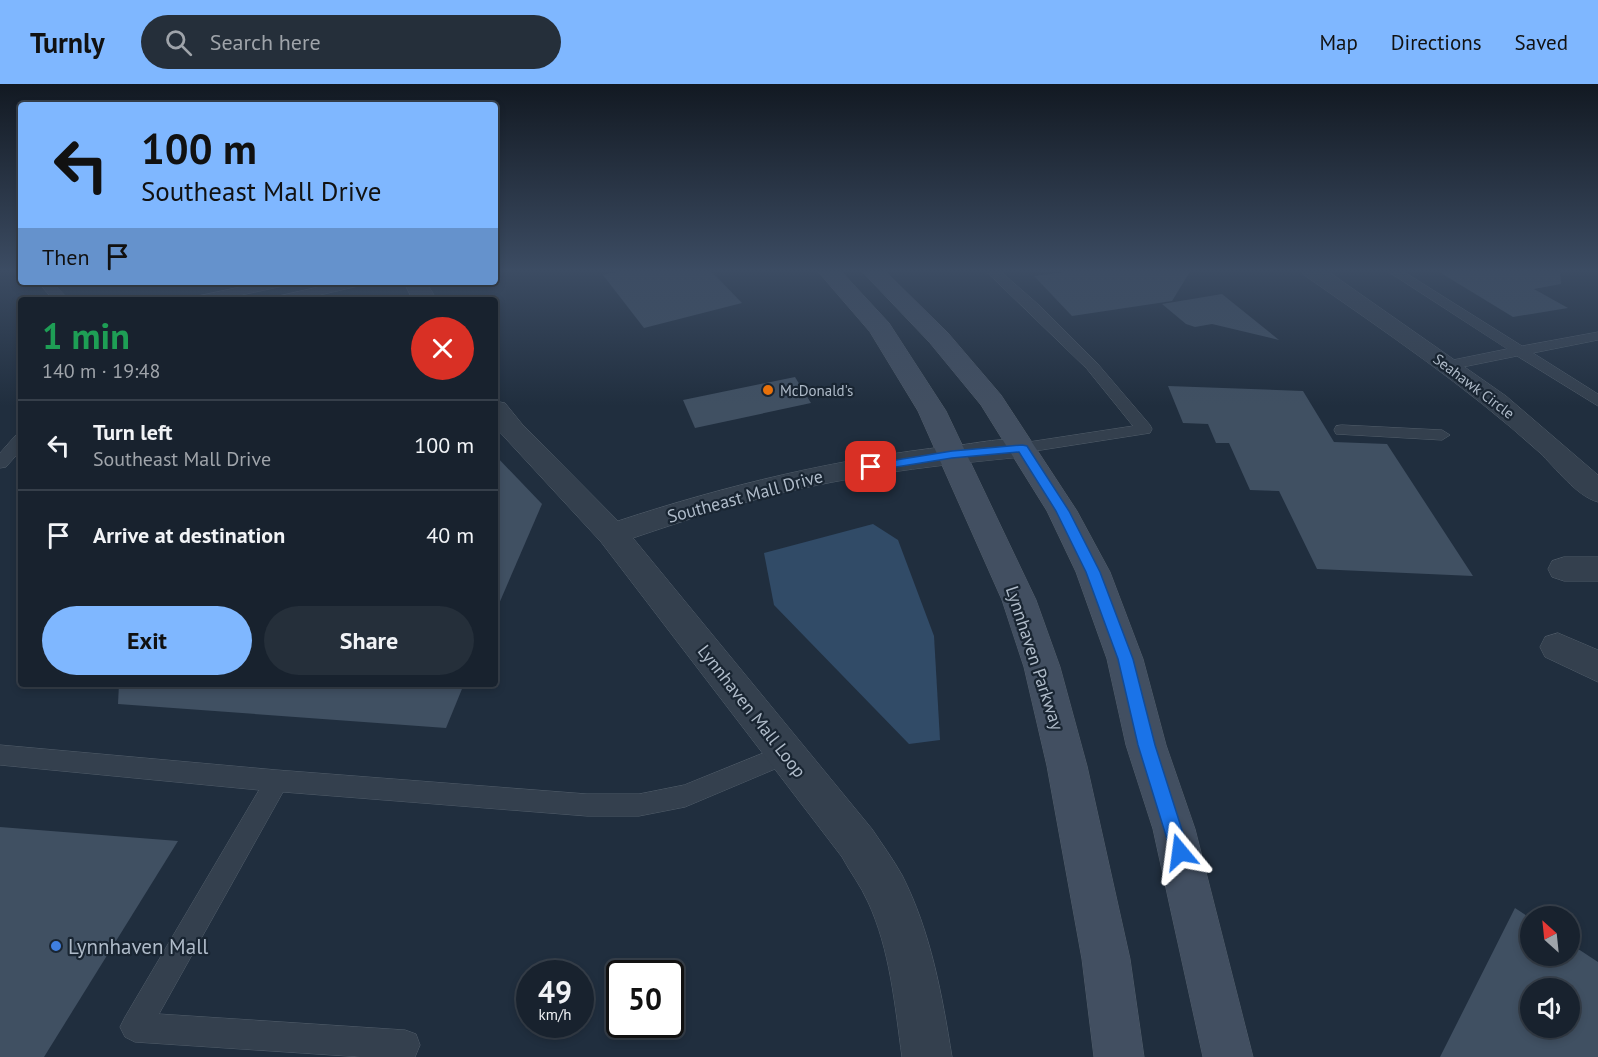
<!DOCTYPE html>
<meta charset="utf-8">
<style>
body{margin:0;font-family:"PT Sans",sans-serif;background:#252f3a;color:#f1f3f6;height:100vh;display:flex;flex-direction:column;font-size:22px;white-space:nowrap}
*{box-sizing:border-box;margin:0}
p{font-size:20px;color:#9fa4aa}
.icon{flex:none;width:33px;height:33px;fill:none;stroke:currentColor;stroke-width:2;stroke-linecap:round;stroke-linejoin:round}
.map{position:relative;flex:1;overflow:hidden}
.panel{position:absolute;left:18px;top:213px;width:480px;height:390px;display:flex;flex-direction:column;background:#18222e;border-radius:6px;box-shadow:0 3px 9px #0003,0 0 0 2px #363f4a}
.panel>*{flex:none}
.hud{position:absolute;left:18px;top:18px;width:480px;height:183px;border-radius:6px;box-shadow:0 3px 9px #0003,0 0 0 2px #363f4a;background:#7fb7ff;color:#111;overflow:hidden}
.needle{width:39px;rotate:333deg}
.controls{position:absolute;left:1520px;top:822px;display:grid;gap:12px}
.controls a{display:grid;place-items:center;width:60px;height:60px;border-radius:50%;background:#18222e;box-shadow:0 3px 9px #0003,0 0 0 2px #363f4a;font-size:30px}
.speed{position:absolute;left:516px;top:876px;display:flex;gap:12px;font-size:30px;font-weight:700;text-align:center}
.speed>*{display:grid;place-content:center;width:78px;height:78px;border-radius:50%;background:#18222e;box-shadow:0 3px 9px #0003,0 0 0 2px #363f4a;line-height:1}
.speed small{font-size:15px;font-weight:400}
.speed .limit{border:3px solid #111;border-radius:9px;background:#fff;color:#111}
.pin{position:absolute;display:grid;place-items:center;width:51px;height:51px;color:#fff;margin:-26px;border-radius:12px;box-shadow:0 3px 9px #0006}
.me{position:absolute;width:66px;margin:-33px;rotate:344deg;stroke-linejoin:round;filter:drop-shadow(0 0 4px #0008)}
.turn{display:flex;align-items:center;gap:21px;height:126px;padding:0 24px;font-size:27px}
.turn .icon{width:78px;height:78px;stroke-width:2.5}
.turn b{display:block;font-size:42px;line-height:51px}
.then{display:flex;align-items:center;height:57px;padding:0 24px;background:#0003;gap:12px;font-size:22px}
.round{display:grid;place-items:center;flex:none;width:63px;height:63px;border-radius:32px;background:#252f3a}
.headline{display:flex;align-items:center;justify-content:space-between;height:102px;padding:0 24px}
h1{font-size:36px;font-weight:800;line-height:45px;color:#1e9e55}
.primary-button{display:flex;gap:12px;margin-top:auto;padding:12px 24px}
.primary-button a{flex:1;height:69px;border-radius:36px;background:#7fb7ff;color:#111;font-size:24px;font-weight:800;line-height:69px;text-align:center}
.primary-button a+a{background:#252f3a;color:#f1f3f6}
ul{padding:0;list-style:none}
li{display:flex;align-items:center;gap:18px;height:90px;padding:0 24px;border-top:2px solid #363f4a}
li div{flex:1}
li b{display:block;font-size:22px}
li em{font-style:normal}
header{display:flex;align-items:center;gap:36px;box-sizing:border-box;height:84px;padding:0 30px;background:#7fb7ff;color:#111}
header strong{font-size:28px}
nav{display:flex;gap:33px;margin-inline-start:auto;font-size:21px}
.search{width:420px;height:54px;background:#252f3a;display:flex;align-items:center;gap:15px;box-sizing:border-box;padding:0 21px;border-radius:33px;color:#9fa4aa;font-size:22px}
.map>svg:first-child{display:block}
</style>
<header>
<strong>Turnly</strong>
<div class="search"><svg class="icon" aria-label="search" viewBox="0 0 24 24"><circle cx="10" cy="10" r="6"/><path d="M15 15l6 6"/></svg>Search here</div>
<nav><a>Map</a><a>Directions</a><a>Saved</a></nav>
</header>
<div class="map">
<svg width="1598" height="973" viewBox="0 0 1598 973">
<rect width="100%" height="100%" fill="#202e3e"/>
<polygon fill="#314b67" points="873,440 898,456 934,552 940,656 909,660 774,521 764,469"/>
<g fill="#405062" fill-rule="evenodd">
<polygon points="625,186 710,186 742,219 644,244 603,191"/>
<polygon points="1080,186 1191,186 1172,217 1072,232 1034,192"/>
<polygon points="1436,186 1560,186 1561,200 1534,205 1568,224 1513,233"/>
<polygon points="1222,210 1279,256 1212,240 1195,243 1186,240 1162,220"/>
<polygon points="795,293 811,319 695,344 683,316"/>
<polygon points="1168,302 1303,307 1334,358 1387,360 1473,492 1317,485 1279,407 1250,406 1229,359 1216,359 1208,340 1183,339"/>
<polygon points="495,371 542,420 495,529"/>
<polygon points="119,600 464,600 446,644 118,620"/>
<polygon points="0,743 178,757 44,973 0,973"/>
<path d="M1515,824L1530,834V872H1569V859L1598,878V973H1440ZM1530,904H1569V944H1530Z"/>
</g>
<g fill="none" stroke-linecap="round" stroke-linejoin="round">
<defs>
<g id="service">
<polygon points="985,186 999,186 1040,222 1097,279 1150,341 1152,345 1150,349 1022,369 1016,368 1014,364 1016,360 1022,359 1133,342 1087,285"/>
<polygon points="1386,186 1401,186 1522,262 1598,248 1598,256 1533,269 1598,310 1598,322 1517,272 1448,286 1443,284 1440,281 1443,278 1507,265"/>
<polygon points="38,198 52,198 69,216 54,216"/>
<polygon points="264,198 290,198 288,201 218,216 192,216 194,213"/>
<polygon points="341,198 365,198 363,201 298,216 273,216 275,213"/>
<polygon points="1342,341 1442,346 1450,351 1442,356 1336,350 1334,346 1336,342"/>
<polygon points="21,351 21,366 6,383 0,384 0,369 15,352"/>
<polygon points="786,660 794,663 798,670 794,677 685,723 639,732 587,732 283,708 159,930 405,946 416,950 420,961 415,973 362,973 135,958 125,953 120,943 125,933 259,706 0,681 0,661 277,686 587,710 639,710 684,701"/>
</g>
<g id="minor">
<path d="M1301,186H1326L1506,312L1598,391V418C1576,412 1556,384 1539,368C1466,302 1384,247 1304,191Z"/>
<polygon points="404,198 426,198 437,216 413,216"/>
<path d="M495,317L505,319L522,340L618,437C727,401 836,375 951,362C976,360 1007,351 1032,358L1036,364L1032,370L1022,373C949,380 876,388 804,404C746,416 689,435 633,454L872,745C882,760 893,775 902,791C931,848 942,911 952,973H902C895,922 890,865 868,818C861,802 850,788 842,773L601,458L495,343Z"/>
<polygon points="1564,473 1598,473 1598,497 1564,497 1552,493 1548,485 1552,477"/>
<polygon points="1558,549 1598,566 1598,598 1545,573 1540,563 1545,553"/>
</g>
<g id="secondary">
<polygon points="817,186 840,186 889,239 946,327 1036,516 1060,583 1087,682 1130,875 1144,973 1094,973 1082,875 1047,682 1024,583 1002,516 918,327 870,248"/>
<polygon points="861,186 884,186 948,249 1001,311 1077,427 1110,488 1143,575 1166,661 1195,745 1253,973 1203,973 1153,745 1126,661 1107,575 1076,488 1047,427 981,321 930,259"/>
</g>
</defs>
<use href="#service" stroke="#525e6b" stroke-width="1"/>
<use href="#minor" stroke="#525e6b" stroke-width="1"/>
<use href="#secondary" stroke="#525e6b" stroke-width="1"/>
<use href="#service" fill="#34404e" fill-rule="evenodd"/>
<use href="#minor" fill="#34404e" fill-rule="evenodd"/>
<use href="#secondary" fill="#424f61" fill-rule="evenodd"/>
</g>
<linearGradient id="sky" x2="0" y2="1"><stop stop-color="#121922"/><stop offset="0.58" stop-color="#3c4c63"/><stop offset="1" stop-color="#3c4c63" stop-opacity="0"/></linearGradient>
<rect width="1598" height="322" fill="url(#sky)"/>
<polygon fill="#1a73e8" stroke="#114b97" stroke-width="1.5" points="1022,361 1027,362 1069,427 1100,488 1133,575 1155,661 1189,768 1186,774 1180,776 1173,774 1171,768 1138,661 1118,575 1086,488 1056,427 1019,368 952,374 871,387 865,383 871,380 952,367"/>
<circle fill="#e8710a" stroke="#192532" stroke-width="2" cx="768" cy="306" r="6"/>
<circle fill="#3f7fe0" stroke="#192532" stroke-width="2" cx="56" cy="862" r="6"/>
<g text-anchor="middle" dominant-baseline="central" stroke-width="4.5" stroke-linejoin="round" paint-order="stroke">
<g font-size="15" fill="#afbbc9" stroke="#192532">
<text transform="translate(1474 302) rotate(37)">Seahawk Circle</text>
</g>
<g font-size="15" fill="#afbbc9" stroke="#192532" text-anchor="start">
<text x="780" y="306">McDonald's</text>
</g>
<g font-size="18" fill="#afbbc9" stroke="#192532">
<text transform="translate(745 412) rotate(-15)">Southeast Mall Drive</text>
<text transform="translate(1035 574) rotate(72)">Lynnhaven Parkway</text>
<text transform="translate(752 627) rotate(52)">Lynnhaven Mall Loop</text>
</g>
<g font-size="21" fill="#afbbc9" stroke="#192532" text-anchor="start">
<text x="68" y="862">Lynnhaven Mall</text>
</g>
</g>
</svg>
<div class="controls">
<a><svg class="needle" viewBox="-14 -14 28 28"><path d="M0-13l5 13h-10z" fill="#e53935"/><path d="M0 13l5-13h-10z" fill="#9fa4aa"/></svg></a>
<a><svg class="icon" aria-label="sound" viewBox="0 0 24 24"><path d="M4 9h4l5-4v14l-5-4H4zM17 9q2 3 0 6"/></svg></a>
</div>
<div class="speed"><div>49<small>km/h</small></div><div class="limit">50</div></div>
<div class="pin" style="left:871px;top:383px;background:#d93025"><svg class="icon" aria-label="arrive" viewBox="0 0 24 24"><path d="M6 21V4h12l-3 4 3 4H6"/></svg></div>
<svg class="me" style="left:1180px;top:768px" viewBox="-20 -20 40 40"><path d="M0-17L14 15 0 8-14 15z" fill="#1a73e8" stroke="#fff" stroke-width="4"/></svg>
<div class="hud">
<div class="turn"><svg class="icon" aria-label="left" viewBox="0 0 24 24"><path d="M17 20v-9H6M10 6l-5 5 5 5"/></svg><div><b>100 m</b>Southeast Mall Drive</div></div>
<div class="then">Then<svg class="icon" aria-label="arrive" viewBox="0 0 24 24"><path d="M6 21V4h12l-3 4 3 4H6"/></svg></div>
</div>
<section class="panel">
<div class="headline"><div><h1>1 min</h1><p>140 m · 19:48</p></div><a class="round" style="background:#d93025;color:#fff"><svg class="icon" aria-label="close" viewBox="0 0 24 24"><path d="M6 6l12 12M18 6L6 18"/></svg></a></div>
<ul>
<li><svg class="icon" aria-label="left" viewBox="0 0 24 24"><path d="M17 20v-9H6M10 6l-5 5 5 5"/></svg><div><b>Turn left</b><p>Southeast Mall Drive</p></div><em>100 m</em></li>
<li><svg class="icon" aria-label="arrive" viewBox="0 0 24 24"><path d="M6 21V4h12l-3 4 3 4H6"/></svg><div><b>Arrive at destination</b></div><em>40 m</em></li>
</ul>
<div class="primary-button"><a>Exit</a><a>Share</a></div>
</section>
</div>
